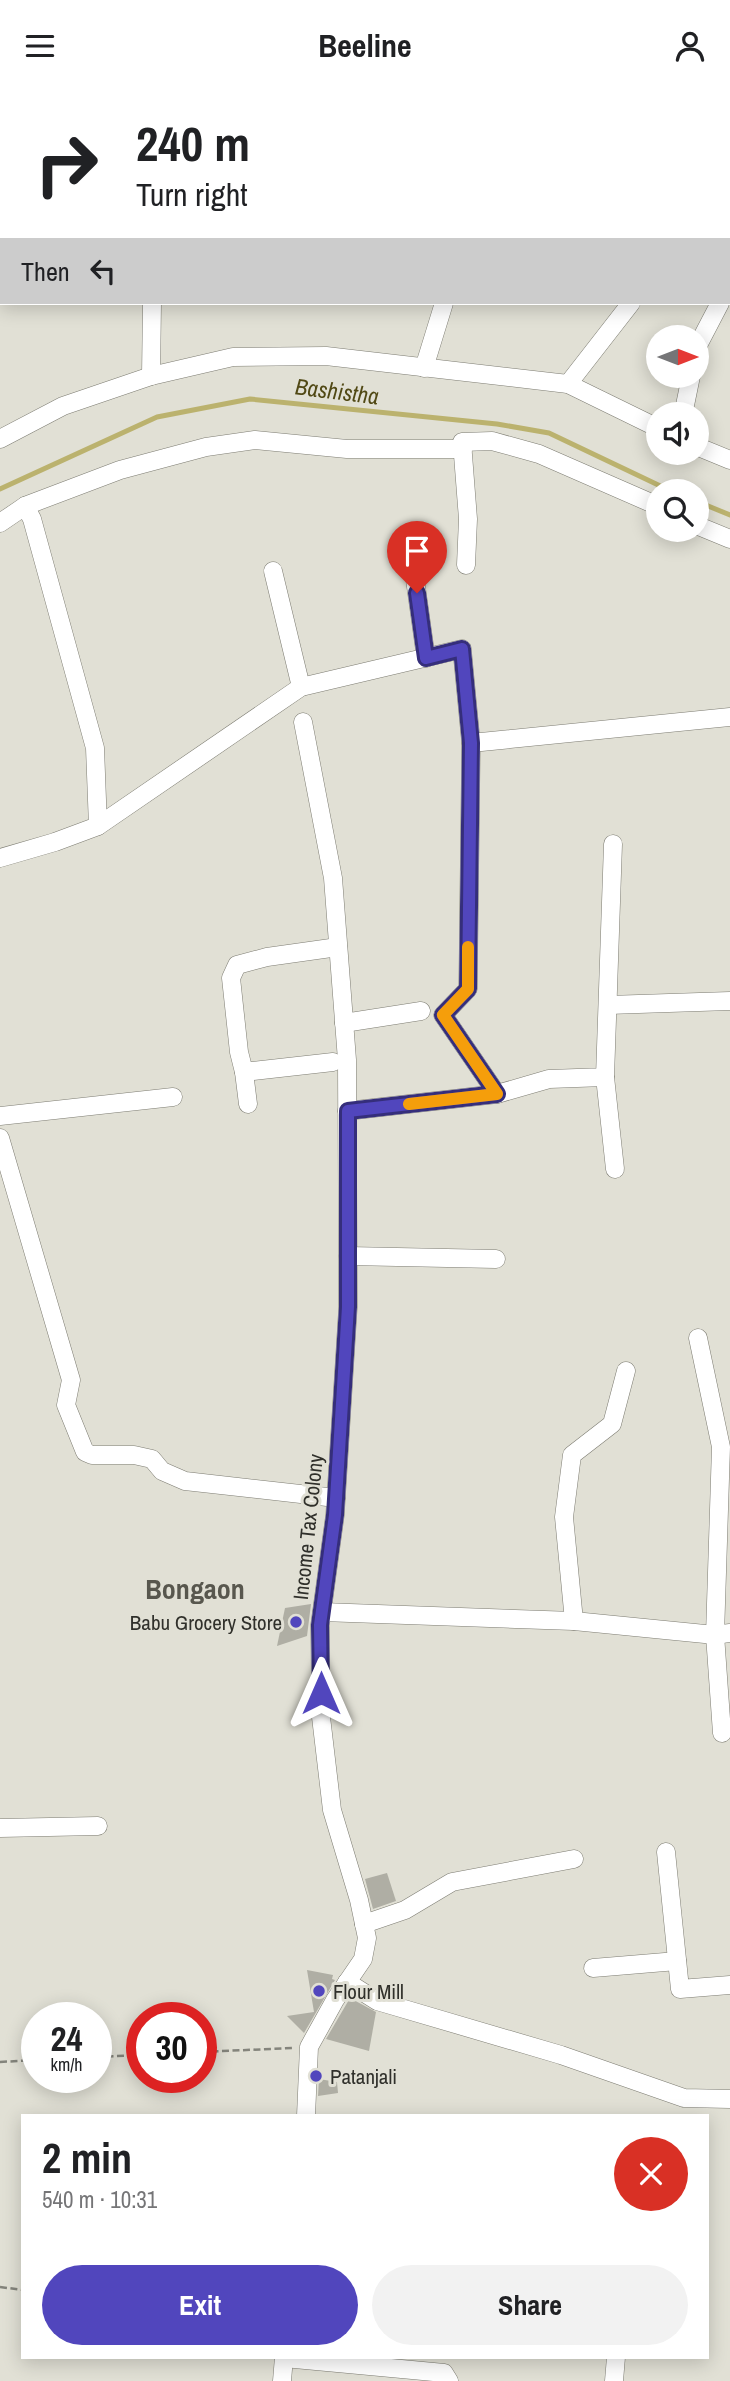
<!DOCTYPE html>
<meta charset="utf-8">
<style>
body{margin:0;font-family:"Archivo Narrow",sans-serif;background:#f2f2f2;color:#202124;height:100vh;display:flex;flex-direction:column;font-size:26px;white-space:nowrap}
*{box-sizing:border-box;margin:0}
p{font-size:23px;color:#757577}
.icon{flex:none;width:38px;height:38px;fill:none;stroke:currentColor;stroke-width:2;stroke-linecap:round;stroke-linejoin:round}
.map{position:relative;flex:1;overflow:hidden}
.sheet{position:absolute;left:21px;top:2023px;width:688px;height:245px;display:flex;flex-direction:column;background:#fff;border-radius:0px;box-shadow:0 4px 18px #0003}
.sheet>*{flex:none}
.guide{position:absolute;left:0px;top:0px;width:732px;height:214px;box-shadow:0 4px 18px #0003;background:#fff;color:#202124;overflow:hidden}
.needle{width:46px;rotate:90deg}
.tools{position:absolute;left:646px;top:234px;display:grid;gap:14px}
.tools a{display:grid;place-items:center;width:63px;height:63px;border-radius:50%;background:#fff;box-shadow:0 4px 18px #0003;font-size:35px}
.speed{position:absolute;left:21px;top:1911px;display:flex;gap:14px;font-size:35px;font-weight:700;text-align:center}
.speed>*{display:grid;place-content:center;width:91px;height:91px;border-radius:50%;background:#fff;box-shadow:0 4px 18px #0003;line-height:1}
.speed small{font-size:18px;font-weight:400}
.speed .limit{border:10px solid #d22;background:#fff;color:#111}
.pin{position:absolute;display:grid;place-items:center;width:60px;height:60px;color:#fff;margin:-72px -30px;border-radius:50% 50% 50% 0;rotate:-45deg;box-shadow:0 0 7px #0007}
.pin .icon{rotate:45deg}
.me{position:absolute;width:77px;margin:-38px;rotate:0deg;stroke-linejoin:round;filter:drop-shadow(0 0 5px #0008)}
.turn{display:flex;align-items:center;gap:24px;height:147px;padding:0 21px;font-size:32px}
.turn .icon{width:91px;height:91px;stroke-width:2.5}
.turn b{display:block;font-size:49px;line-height:60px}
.then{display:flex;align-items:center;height:66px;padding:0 21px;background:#0003;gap:14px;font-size:26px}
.round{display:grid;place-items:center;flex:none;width:74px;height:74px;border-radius:37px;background:#f2f2f2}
.head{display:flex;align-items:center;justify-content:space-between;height:119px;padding:0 21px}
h1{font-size:42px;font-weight:700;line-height:52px}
.button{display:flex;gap:14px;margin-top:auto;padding:14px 21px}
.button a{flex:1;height:80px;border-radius:42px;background:#5146bd;color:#fff;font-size:28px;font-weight:700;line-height:80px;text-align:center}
.button a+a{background:#f2f2f2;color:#202124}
header{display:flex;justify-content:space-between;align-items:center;height:91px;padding:0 21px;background:#fff;font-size:32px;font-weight:700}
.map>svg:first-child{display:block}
</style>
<header><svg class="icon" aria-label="menu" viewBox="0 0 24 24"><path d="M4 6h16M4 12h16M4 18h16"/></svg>Beeline<svg class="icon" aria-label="person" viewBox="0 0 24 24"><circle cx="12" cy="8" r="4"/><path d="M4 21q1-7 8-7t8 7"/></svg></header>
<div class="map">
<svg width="730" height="2290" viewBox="0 0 730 2290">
<rect width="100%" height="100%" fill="#e1e0d5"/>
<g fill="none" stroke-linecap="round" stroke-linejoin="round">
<g stroke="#bbb26e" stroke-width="5">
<polyline points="0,398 157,326 250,308 497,333 549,342 673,401"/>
<polyline points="696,410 730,424"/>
</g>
</g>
<g fill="#afaea4">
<polygon points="311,1513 307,1545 277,1555 285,1517"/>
<polygon points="387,1782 396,1810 373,1818 365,1788"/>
<polygon points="307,1879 333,1884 332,1888 335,1889 304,1942 287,1925 314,1921"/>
<polygon points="350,1907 376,1921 369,1960 326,1948"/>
<polygon points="319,1988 337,1991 338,2002 318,2005"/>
</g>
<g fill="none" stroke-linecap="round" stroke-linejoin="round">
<defs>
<g id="street">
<polyline points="147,0 147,2"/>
<polyline points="506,2 506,0"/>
<polyline points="0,21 2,21"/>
<polyline points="730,193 730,192"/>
<polyline points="696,258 720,212"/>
<polyline points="424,277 444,212"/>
<polyline points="151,285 152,212"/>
<polyline points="568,293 631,212"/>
<polyline points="683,324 691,285"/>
<polyline points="0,348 63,315 151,285 233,266 326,265 568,293 658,337"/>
<polyline points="696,355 730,369"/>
<polyline points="25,415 32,428 95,657 98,735"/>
<polyline points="0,432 25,415 120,379 206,356 255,349 347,358 463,358"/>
<polyline points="696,434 730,448"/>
<polyline points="466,474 468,428 462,351 492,350 539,363 658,415"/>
<polyline points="273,480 301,596"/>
<polyline points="414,481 426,567"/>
<polyline points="303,631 333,787 347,969 348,1216 335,1424 320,1534 321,1626 332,1719 359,1809 367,1847 363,1868 335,1909 309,1956 306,2025"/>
<polyline points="471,652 730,626"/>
<polyline points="0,767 55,751 98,735 301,596 462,558 471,652 468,898 443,924 497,1003"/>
<polyline points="608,914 730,910"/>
<polyline points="344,932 421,920"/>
<polyline points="333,971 244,981 239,961 231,887 237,874 267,866 338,856"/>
<polyline points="244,981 248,1013"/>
<polyline points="605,986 615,1078"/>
<polyline points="347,1020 497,1003 549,988 605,986 613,753"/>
<polyline points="0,1025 173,1006"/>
<polyline points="0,1047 71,1289 66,1314 85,1361 92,1364 134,1364 152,1368 162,1380 185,1390 336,1407"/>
<polyline points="348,1165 496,1168"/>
<polyline points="698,1247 721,1356 715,1544 722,1642"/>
<polyline points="322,1521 574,1530 715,1544 730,1542"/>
<polyline points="574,1530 564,1426 572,1364 612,1333 626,1280"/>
<polyline points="0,1737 98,1735"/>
<polyline points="666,1761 680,1898 730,1894"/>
<polyline points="364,1833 405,1819 452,1791 574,1768"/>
<polyline points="593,1877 677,1870"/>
<polyline points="347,1891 377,1910 561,1964 684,2007 730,2008"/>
<polyline points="284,2267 444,2282 449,2290"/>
<polyline points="282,2290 284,2266"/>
<polyline points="614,2290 616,2266"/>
</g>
<g id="secondary">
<polyline points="479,0 483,2"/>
<polyline points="540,0 549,2"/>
<polyline points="600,2 621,0"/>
</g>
</defs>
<use href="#street" stroke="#7d7c72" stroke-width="19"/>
<use href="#secondary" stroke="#7d7c72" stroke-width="28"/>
<g stroke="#84847c" stroke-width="2.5" stroke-dasharray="7 3.5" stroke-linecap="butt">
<polyline points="201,1961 292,1957"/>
<polyline points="96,1966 142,1964"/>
<polyline points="0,1971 37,1969"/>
<polyline points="0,2196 23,2199"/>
</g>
<use href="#street" stroke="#fff" stroke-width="18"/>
<use href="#secondary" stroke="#fff" stroke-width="26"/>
</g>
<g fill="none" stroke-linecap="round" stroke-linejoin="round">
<defs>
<polyline id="route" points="321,1602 320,1534 335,1424 348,1216 348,1020 497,1003 443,924 468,898 471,652 462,558 426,567 417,502"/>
</defs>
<use href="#route" stroke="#352e7b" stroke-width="18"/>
<use href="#route" stroke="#5146bd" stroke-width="12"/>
<polyline stroke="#f59e0b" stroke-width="12" points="409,1013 497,1003 443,924 468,898 468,856"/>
</g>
<g fill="#5146bd" stroke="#e1e0d5" stroke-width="2.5">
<circle cx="296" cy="1531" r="7"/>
<circle cx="319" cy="1900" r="7"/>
<circle cx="316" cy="1985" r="7"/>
</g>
<g text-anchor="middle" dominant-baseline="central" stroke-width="6" stroke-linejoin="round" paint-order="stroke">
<g font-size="21" fill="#30302b" stroke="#e1e0d5">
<text transform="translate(308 1436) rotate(-84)">Income Tax Colony</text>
</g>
<g font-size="21" fill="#30302b" stroke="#e1e0d5" text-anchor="start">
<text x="282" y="1531" text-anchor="end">Babu Grocery Store</text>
<text x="333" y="1900">Flour Mill</text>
<text x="330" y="1985">Patanjali</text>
</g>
<g font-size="23" font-style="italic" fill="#514915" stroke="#e1e0d5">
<text transform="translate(337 300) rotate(7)">Bashistha</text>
</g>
<g font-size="28" font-weight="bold" fill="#58574e" stroke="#e1e0d5">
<text x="195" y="1498">Bongaon</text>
</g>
</g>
</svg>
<div class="tools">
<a><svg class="needle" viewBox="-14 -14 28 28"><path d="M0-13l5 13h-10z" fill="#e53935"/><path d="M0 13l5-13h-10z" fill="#757577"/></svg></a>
<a><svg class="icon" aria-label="sound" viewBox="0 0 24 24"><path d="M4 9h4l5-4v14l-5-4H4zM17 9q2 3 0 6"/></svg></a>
<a><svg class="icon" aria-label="search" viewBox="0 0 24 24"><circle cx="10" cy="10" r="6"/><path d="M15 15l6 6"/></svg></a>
</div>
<div class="speed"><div>24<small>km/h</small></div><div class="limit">30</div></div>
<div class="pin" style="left:417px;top:502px;background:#d93025"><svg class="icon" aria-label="arrive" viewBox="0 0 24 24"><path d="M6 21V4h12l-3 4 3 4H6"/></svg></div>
<svg class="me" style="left:321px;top:1602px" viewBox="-20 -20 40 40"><path d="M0-17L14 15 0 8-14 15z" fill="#5146bd" stroke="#fff" stroke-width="4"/></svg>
<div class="guide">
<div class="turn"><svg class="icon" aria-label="right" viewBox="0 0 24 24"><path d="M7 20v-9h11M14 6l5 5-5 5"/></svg><div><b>240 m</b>Turn right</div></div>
<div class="then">Then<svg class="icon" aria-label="left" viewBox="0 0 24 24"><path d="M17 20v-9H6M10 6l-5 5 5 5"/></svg></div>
</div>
<section class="sheet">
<div class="head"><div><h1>2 min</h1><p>540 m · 10:31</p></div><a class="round" style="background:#d93025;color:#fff"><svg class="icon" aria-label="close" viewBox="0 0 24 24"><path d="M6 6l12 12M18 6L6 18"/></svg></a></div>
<div class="button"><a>Exit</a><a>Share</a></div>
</section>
</div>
